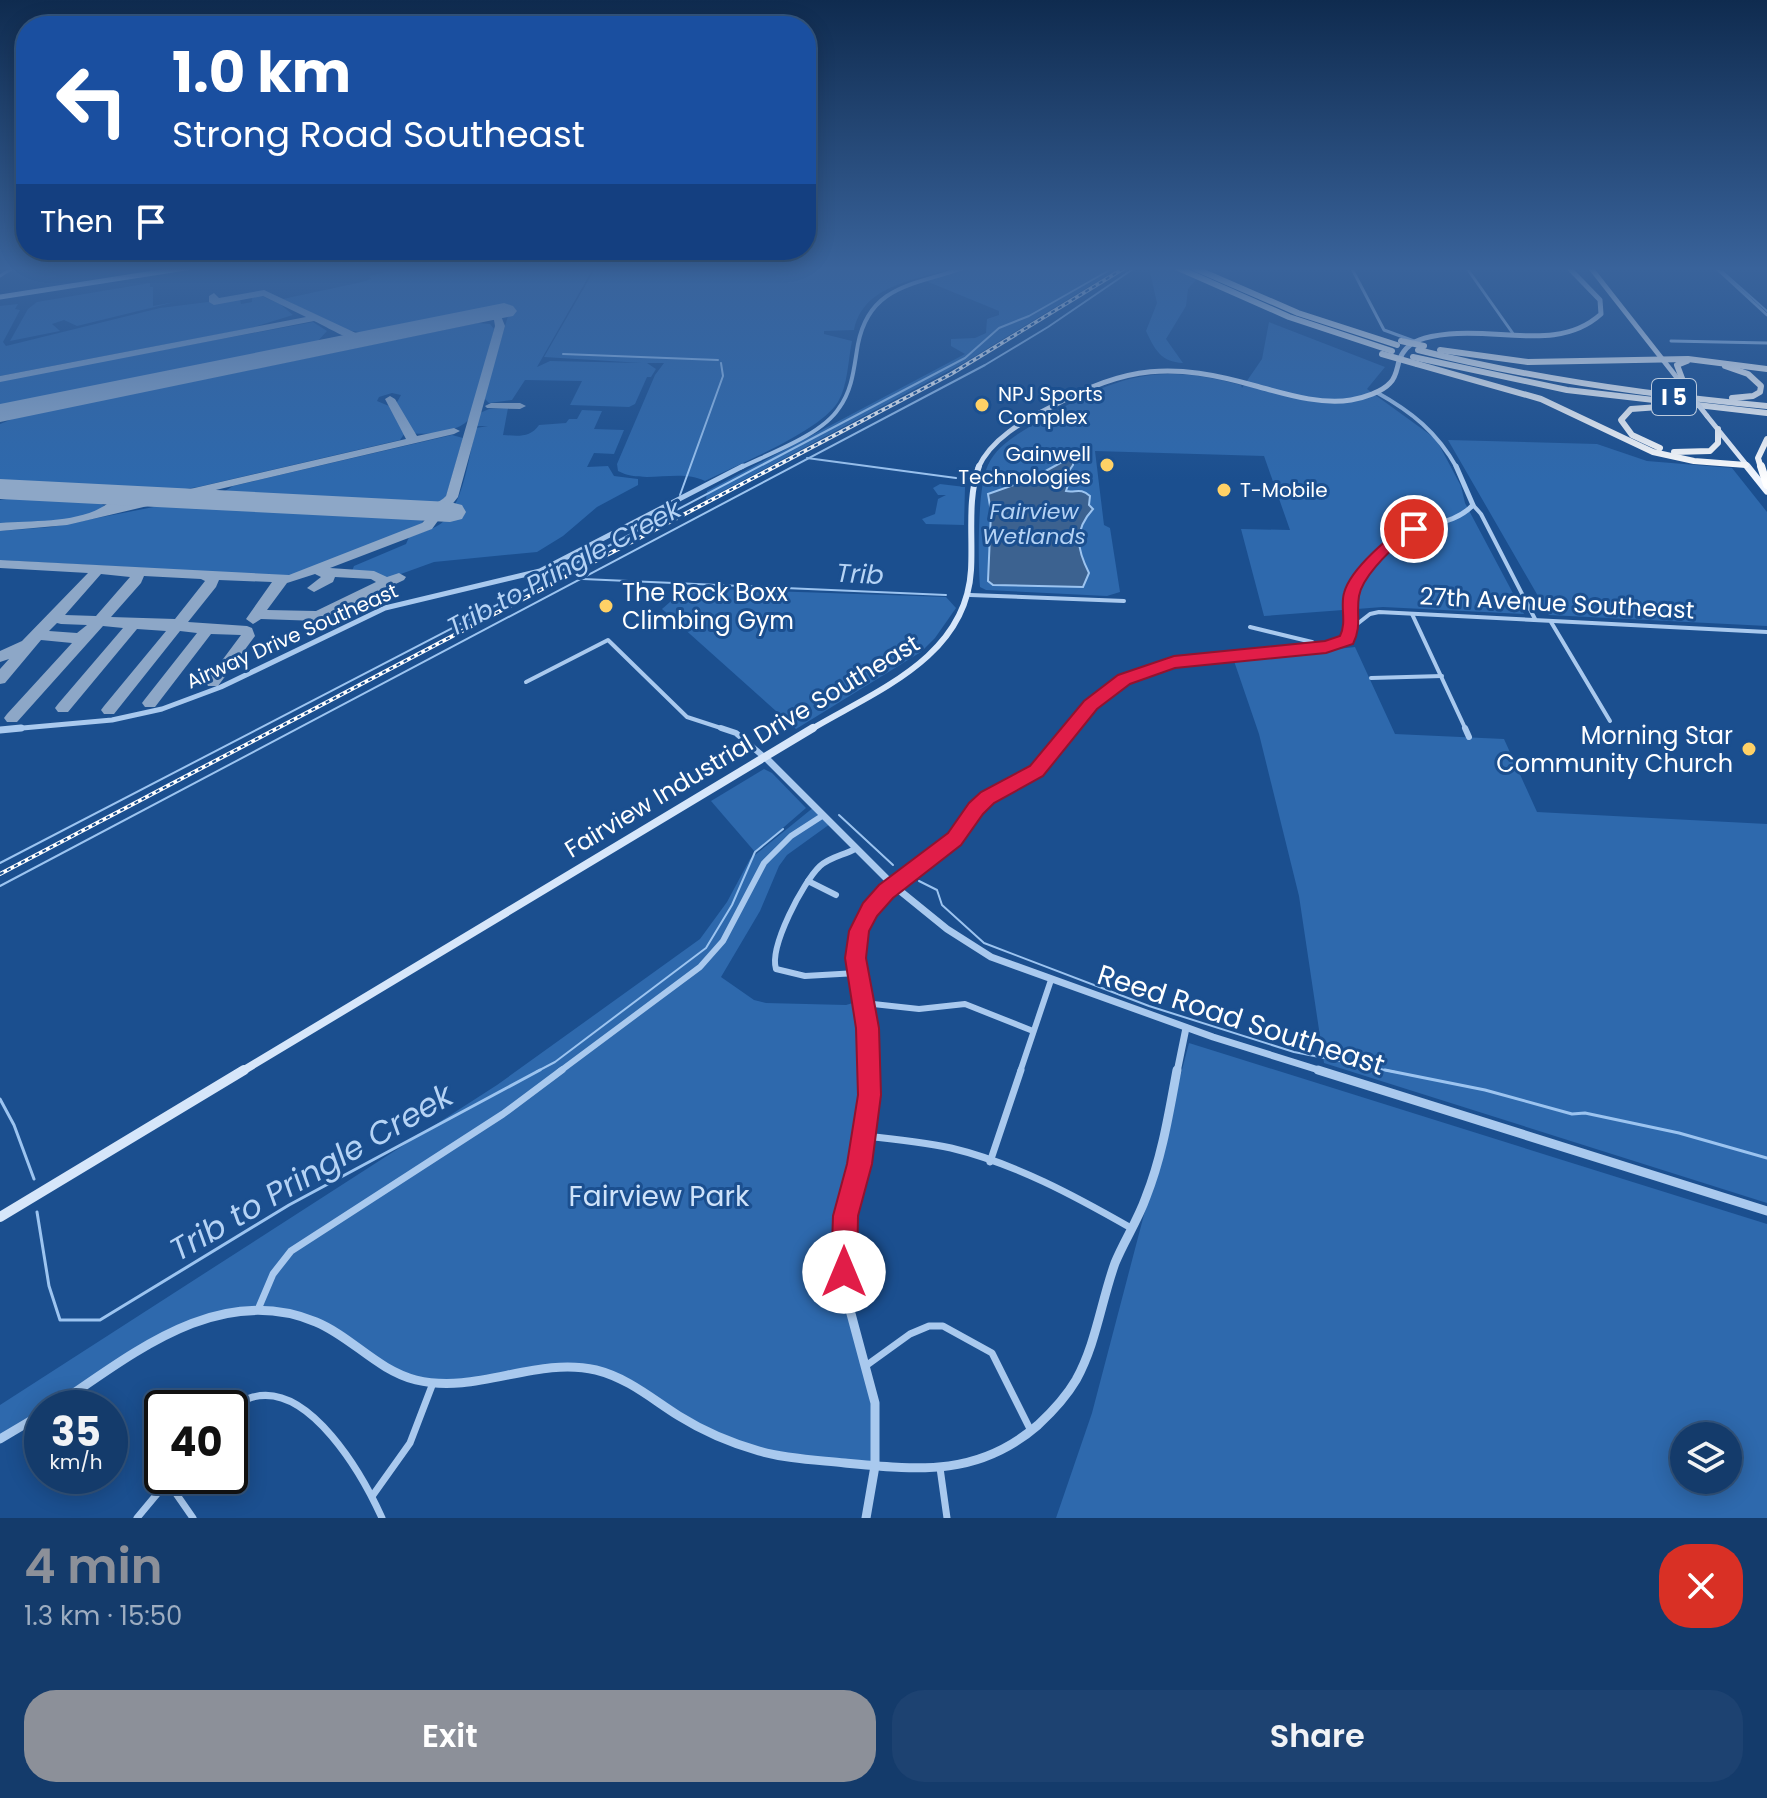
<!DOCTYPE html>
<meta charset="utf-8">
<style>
body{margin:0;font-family:Poppins,sans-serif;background:#1d4271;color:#f1f3f6;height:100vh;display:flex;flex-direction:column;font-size:30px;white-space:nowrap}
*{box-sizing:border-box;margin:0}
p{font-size:26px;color:#9dadc1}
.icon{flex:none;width:44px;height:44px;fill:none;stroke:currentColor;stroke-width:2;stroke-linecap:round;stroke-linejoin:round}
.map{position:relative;height:1518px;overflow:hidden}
.side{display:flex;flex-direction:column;background:#143b6b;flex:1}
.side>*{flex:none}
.banner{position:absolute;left:16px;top:16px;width:800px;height:244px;border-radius:32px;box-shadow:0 4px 20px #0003,0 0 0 2px #33557e;background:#1a4fa0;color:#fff;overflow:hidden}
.controls{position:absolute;left:1670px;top:1422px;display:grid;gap:16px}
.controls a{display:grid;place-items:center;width:72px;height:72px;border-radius:50%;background:#143b6b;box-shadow:0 4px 20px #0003,0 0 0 2px #33557e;font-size:40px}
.speed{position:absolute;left:24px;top:1390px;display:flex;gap:16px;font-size:40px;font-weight:700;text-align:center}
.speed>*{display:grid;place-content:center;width:104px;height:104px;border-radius:50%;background:#143b6b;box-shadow:0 4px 20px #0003,0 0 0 2px #33557e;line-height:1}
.speed small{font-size:20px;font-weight:400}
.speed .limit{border:4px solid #111;border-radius:12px;background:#fff;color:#111}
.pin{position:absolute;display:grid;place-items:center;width:68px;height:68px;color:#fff;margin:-34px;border:4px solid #fff;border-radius:50%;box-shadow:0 2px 8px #0007}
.me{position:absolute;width:88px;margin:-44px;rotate:0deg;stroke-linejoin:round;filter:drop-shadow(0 0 6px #0008)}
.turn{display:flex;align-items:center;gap:28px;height:168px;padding:0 24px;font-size:36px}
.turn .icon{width:104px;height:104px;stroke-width:2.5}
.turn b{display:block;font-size:56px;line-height:68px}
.then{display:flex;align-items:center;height:76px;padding:0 24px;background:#0003;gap:16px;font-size:30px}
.round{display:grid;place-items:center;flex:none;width:84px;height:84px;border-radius:32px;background:#1d4271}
.summary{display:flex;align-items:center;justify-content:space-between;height:136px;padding:0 24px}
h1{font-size:48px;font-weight:600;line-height:60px;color:#8c9099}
.action{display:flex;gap:16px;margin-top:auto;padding:16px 24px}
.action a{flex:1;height:92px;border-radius:32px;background:#8c9099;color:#fff;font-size:32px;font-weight:600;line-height:92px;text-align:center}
.action a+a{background:#1d4271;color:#f1f3f6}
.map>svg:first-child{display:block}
</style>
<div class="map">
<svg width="1767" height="1518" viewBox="0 0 1767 1518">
<rect width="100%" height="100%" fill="#1b4f8f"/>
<g fill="#2e69ad" fill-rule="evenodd">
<path d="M382,267H419L413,271L438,267H594L537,367L550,361L642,363L544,357L596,267H955C917,281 864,283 854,330L824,331V334L852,341C848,360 848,385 838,402C819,432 739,464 705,481C679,468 644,485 618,471L617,464L655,375L664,363H647L656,369L651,377H647L635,404L629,407L570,405L582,381L525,380L512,400L489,403L484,398L508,316L502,306L364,333L348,330L283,299L362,282L371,279L369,276L383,273Z"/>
<polygon points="971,267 1121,267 967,361 706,500 707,491 726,481 965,354 951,346 951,339 975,338 986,333 987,319 999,315 999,311 926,281"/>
<path d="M1207,267L1188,289L1186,306L1166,339L1183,363C1161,362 1155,350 1146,331L1157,303L1149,268Z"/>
<polygon points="150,283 150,287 153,287 153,306 175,302 77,326 64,320 52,324 60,331 10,341 28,309 37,302"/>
<polygon points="259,295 280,304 293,315 251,328 0,376 0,306 18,304 15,309 20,310 3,342 6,346 160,308 240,298 241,304 252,302 252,296"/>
<polygon points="313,322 327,331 316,343 0,406 0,380"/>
<path d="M1269,322L1385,367L1367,389L1436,439L1461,486L1465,503L1524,614L1383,607L1264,616L1241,529L1290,530L1264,456L1095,451L1104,525L1110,528L1120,592L1107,596L986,590L980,587C978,561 977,488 988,465C998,443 1023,431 1043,419C1116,376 1156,362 1241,385L1242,388L1262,359Z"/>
<path d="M478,323L490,324L494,329C490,346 476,408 468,420C460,431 426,436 414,433L396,404L401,395L392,393L379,397L377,401L389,406L405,433L400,440L198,487L173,491L0,482V424L15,418Z"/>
<path d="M508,408L503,435C518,436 530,438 539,425L566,423L569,419H577L582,410L602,411L594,429L624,430L614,454L594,453L587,467L608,466L614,476L638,479V485L597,507L563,536L537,552L434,562L387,579L376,573L352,571L354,566L406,544L409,537C419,533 436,529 444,521C464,501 469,455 476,428L488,426H477L480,413L489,409Z"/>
<polygon points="452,435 463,438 446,497 437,504 225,491 233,486"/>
<polygon points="1448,440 1597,444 1647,461 1732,468 1767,512 1767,626 1549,615"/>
<polygon points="940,484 965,487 964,525 926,524 922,519 935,514 938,499 946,495 938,495 933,488"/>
<path d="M19,497L94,500L105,506C83,523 28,522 0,523V500Z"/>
<polygon points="169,504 417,517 423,521 421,525 308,571 289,576 0,560 0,531 51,527"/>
<polygon points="686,588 946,597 956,608 935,638 921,652 796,729 662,609"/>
<polygon points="1355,647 1395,734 1504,739 1537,812 1767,824 1767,1203 1324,1063 1299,896 1259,734 1234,661"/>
<polygon points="764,769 772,773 806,808 755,852 711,801"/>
<polygon points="814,807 830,824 787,855 779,866 760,911 721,977 754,1000 766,1003 846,1005 863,1000 870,1062 844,1272 875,1403 875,1466 804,1458 729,1441 621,1379 562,1367 492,1380 413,1380 320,1323 265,1307 240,1309 180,1328 52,1408 42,1408 42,1414 0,1439 0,1405 497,1085 700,939 727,902 750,859"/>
<path d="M1189,1043L1767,1224V1518H1056L1092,1413ZM1684,1436H1728V1480H1684Z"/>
</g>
<path fill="#3c6290" stroke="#9cc4f0" stroke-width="2" d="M1073,456V465L1065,477L1068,485L1066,491C1076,493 1080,487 1090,496L1089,505L1093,509C1073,531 1077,549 1089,573L1083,587L993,585L988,581L991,512L988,494L1031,479Z"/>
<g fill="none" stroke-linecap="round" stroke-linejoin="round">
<g stroke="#9cc4f0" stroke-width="2">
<polyline points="1723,272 1767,311"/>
<polyline points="563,354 718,360"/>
<polyline points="807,458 956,478"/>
<polyline points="680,495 723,376 721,363"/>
<polyline points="559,572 965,358 999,328 1029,316 1115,267"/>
<polyline points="583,579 946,595"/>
<polyline points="839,815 893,865"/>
<polyline points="0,863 547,579"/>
<polyline points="919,881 937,890 942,905 984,943 1149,1006 1294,1052 1395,1072"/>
<polyline points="0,886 985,365 1048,327 1136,267"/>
<polyline points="536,1072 555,1062 706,948 732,905 755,852 783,829"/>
</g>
<g stroke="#9cc4f0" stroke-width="3">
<polyline points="1385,1070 1485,1090 1572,1114 1585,1113 1679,1133 1767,1158"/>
<polyline points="0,1099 14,1125 34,1179"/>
<polyline points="37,1212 49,1286 60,1320 100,1320 289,1205 540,1070"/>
</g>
<g fill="#8da7c7" fill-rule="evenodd">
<path d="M264,290L358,334L374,338C356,347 332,329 314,321L0,382V376L306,317L263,296L214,305L209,302V296L214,293L219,298Z"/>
<path d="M482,313L501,316L505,326L458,497L450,507L436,512L440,518L432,529L330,568L374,571L387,577L399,573L406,577L404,580L318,621L261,619L253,624L246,619L272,582L219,580L216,587L188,622L247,626L252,628L255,636L218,686H208L206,682L241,635L211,634L155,707H145L142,703L145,699L197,633L180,631L114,714H104L101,710L104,706L166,631L137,629L68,712H58L55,708L58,704L123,628L103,626L17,722H7L4,718L7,714L72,643L41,640L5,683L0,684V669L9,659L0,662V651L22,641L88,573L0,568V560L289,575L422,523L427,518L422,511C428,504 439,504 446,496L495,326L494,320L479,318L477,316ZM101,574L130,577L96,616L65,615ZM315,574L321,577L307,588L314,592L333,582L335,577L371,579L376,582L316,611L267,610L287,583ZM144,576L201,579L205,581L175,619L111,617L141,583ZM57,623L61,624L87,625L77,633L49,631Z"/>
<path d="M390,396L395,399L417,436L454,428L460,431L454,434L67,525L0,531V523C35,520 83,524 111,501L102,494L108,490L125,500L121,505L406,439L385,399Z"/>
<polygon points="491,403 520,403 526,406 520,409 487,408 485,406"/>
<polygon points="25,405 29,406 29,410 0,421 0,414"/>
<polygon points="26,486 30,487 30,493 0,499 0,491"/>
</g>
<g fill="#8da7c7" fill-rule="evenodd">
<polygon points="504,303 513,306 517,311 513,316 0,422 0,404"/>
<polygon points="0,479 450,502 462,505 466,512 462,519 450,522 0,499"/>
</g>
<g stroke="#a9c9ee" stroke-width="3">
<polyline points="1351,267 1384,330 1414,341"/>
<polyline points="1466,267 1514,335"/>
<polyline points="1715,267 1767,315"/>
<polyline points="0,276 14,267"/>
<polyline points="1671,341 1767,343"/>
</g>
<g stroke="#a9c9ee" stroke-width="4">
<polyline points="1473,505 1481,514 1535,619"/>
<polyline points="970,595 1124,601"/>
<polyline points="1412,614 1466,730"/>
<polyline points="1551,622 1610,721"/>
<polyline points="1250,627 1312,642 1320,647"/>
<polyline points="1352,628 1370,614 1379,612 1767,632"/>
<polyline points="1371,678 1442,676"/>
<polyline points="526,682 608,640 687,717 727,730"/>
</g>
<g stroke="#a9c9ee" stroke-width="6">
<polyline points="721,728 736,733 764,757"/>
<polyline points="1465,728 1469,737"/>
<path d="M855,849C844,855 830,857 820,866C803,882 769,947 776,969L805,976L857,973"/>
<polyline points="808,881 836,895"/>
<polyline points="864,1003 919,1009 965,1004 1033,1031"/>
<polyline points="559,1072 700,967 723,941 764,863 791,836 822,816"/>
<polyline points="1020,1072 1051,980"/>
</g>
<g stroke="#a9c9ee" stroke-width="7">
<path d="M865,1136C894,1139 923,1142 951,1148C1014,1163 1075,1196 1131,1228"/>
<polyline points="990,1162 1021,1070"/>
<polyline points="259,1307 273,1274 291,1251 503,1114 562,1070"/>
<polyline points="867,1365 910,1334 929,1326 943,1326 992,1353 1031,1431"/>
<path d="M230,1408C237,1405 245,1399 253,1397C310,1382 363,1476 382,1518"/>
<polyline points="940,1468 947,1518"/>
<polyline points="168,1482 193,1518"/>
<polyline points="373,1495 410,1443 433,1383"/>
<polyline points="137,1518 172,1476"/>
</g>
<g stroke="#a9c9ee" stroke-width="4">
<path d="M1376,392C1412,412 1437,432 1457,468"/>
<path d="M740,468C768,454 822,435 839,408C853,389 854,366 858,344C870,283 918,285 966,267"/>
</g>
<g stroke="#a9c9ee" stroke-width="5">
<polyline points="0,730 112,720 162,709 221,687 385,608 540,571 743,466"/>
<path d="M1070,730C1085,711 1102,691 1124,679C1178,649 1265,652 1326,647L1347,640C1357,621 1346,599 1357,580C1369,558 1394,537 1417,529C1437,523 1458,521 1473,505L1456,466"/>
</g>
<g stroke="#a9c9ee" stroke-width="7">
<polyline points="0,730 21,728"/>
<polyline points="765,757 894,886 947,929 991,957 1213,1037 1325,1072"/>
<polyline points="869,1072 868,1028 855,958 857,939 865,917 886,892 955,839 976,808 1037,771 1071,728"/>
<polyline points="1177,1072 1186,1028"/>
</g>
<g stroke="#a9c9ee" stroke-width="9">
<polyline points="1318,1070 1767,1211"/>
<path d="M52,1408C130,1356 217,1281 316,1322C352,1337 377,1370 416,1380C477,1395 536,1356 596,1370C628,1378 652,1399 679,1416C703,1431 731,1443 759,1451C787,1459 817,1460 845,1463C919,1470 978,1477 1038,1425C1052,1412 1066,1397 1076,1380C1096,1344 1101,1302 1115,1263C1124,1241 1138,1220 1146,1197C1162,1157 1169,1113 1177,1070"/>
<polyline points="0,1439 42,1414"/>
<polyline points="866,1518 875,1466 875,1403 850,1310 844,1236 863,1145 869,1070"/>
</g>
<g stroke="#d6e6fa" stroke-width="5">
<polyline points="0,297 192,267"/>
<path d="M978,468C991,439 1023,421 1051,407C1128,365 1171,362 1256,386C1286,394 1320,405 1351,400C1363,398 1382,392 1390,383C1396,378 1397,368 1399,361C1406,339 1429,336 1449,334C1500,328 1559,352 1601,314L1600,300L1568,267"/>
</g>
<path stroke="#d6e6fa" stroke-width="6" d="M810,730C875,691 966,658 971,570C973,536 967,499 979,466"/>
<polyline stroke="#d6e6fa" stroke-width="8" points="241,1072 813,728"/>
<polyline stroke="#d6e6fa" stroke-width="10" points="0,1217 244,1070"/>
<g stroke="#f0f6ff" stroke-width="5">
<polyline points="1590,267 1685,388"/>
<polyline points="1707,416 1749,468"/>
</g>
<polyline stroke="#f0f6ff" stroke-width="7" points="1747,466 1767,491"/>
<g stroke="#fff" stroke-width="6">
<polyline points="1176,267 1289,317 1392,351"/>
<polyline points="1192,267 1298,313 1397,345"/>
<path d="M1418,350C1533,379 1649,395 1767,406"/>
<polyline points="1440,350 1528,362 1688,359 1767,369"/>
<polyline points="1413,357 1567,390 1767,413"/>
<polyline points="1417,364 1541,399 1653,452 1694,461 1746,465"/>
<polyline points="1725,366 1748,374 1761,386 1760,392 1753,396 1732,398"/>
<polyline points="1686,389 1677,365 1687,361"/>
<polyline points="1659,407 1631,409 1621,420 1632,435 1660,448"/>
<polyline points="1674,452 1710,451 1718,443 1718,429"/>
<polyline points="1761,468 1758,458 1767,439"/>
</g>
<polyline stroke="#fff" stroke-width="8" points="1761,466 1767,485"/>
<defs>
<polyline id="rail" points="0,874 951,374 1126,267"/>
</defs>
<use href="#rail" stroke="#fff" stroke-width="4"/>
<use href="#rail" stroke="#1b4f8f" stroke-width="2" stroke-dasharray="4" stroke-linecap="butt"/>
<polyline stroke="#f0f6ff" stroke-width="5" points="1686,389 1707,416"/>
<g stroke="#fff" stroke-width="6">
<polyline points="1401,341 1424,346"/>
<polyline points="1382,354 1417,364"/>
</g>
</g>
<linearGradient id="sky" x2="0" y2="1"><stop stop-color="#0f2b4f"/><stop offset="0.56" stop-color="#39639b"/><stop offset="1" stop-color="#39639b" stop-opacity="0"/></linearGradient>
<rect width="1767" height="480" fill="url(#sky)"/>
<path fill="#e11d48" stroke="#92132f" stroke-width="2" d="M1414,524L1422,529C1416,535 1408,537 1401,542C1387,553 1362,578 1359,596C1356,614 1362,626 1353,644L1326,653L1175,668L1130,684L1097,709L1043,776L994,803L983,814L961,845L893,898L877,916L869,931L866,958L879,1028L881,1095L872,1164L858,1216L857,1272L853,1281L844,1285L835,1281L831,1272L833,1216L847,1164L858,1095L856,1028L845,958L849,931L863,903L879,885L948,833L969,803L981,792L1030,766L1084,701L1118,675L1174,656L1325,641L1340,636C1347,622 1340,607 1344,593C1350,570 1392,531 1414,524Z"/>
<g fill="#ffd166" stroke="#1b4f8f" stroke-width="3">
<circle cx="982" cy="405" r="8"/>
<circle cx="1107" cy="465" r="8"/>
<circle cx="1224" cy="490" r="8"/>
<circle cx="606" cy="606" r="8"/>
<circle cx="1749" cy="749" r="8"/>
</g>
<g text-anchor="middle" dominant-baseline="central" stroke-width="6" stroke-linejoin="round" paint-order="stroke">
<g font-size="20" fill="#fff" stroke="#1b4f8f" text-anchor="start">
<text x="998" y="394">NPJ Sports<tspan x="998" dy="23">Complex</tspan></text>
<text x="1091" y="454" text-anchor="end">Gainwell<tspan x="1091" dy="23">Technologies</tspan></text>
<text x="1240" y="490">T-Mobile</text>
</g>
<g font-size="20" fill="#fff" stroke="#1b4f8f">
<text transform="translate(292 636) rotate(-24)">Airway Drive Southeast</text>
</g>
<rect fill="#1b4f8f" stroke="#bbcadd" stroke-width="2" x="1652" y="379" width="44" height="36" rx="6"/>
<g font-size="22" font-weight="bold" fill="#fff">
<text x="1674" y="397">I 5</text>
</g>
<g font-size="22" font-style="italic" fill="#b5d3f5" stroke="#1b4f8f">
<text x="1034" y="511">Fairview<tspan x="1034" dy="25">Wetlands</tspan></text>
</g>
<g font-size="24" fill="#fff" stroke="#1b4f8f" text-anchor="start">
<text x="622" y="592">The Rock Boxx<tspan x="622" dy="28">Climbing Gym</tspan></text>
<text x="1733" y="735" text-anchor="end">Morning Star<tspan x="1733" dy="28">Community Church</tspan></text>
</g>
<g font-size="24" fill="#fff" stroke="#1b4f8f">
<text transform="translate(1557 603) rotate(3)">27th Avenue Southeast</text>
<text transform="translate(742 746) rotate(-31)">Fairview Industrial Drive Southeast</text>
</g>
<g font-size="26" font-style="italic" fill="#b5d3f5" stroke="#1b4f8f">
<text transform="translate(564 568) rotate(-28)">Trib to Pringle Creek</text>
<text transform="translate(860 574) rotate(3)">Trib</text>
</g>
<g font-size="28" fill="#fff" stroke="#1b4f8f">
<text transform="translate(1241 1020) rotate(18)">Reed Road Southeast</text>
</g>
<g font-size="28" fill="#cfe3fa" stroke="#1b4f8f">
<text x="659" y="1196">Fairview Park</text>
</g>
<g font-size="32" font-style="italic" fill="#b5d3f5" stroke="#1b4f8f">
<text transform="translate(311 1172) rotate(-30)">Trib to Pringle Creek</text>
</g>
</g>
</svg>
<div class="controls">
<a><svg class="icon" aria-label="layers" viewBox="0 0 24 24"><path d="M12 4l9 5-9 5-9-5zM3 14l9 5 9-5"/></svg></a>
</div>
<div class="speed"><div>35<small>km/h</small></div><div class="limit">40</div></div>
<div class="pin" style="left:1414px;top:529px;background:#d93025"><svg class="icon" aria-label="arrive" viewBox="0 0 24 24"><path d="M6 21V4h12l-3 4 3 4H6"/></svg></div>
<svg class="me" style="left:844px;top:1272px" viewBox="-20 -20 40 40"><circle r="19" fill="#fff"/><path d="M0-13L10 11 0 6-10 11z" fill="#e11d48"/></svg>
<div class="banner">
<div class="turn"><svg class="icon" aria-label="left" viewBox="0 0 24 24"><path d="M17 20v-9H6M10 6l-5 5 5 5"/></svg><div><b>1.0 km</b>Strong Road Southeast</div></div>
<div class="then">Then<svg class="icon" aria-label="arrive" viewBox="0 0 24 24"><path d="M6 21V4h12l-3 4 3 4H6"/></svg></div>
</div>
</div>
<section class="side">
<div class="summary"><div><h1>4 min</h1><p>1.3 km · 15:50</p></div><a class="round" style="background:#d93025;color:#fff"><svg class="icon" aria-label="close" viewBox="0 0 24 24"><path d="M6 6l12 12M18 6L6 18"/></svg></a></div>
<div class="action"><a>Exit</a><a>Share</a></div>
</section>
